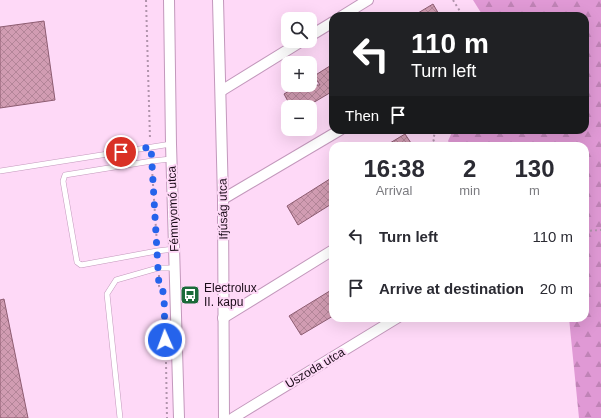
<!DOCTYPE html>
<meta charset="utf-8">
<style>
body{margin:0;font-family:Helvetica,sans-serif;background:#f7f7f7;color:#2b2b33;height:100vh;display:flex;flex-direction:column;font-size:15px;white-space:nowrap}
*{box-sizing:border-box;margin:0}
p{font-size:13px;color:#7c7c81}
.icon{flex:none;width:22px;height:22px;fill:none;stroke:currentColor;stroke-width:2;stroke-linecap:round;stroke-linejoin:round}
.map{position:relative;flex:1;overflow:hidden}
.side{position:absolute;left:329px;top:142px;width:260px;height:180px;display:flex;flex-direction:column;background:#fff;border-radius:12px;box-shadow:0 4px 16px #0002}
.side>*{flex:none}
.guide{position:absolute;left:329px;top:12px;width:260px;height:122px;border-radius:12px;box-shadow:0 4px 16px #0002;background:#202124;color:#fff;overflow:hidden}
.fabs{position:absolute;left:281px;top:12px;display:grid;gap:8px}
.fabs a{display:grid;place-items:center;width:36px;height:36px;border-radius:8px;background:#fff;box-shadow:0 4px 16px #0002;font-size:20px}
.pin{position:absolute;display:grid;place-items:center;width:34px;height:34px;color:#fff;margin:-17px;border:2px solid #fff;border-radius:50%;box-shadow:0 1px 4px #0007}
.me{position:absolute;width:44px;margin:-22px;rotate:358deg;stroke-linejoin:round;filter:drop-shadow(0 0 3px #0008)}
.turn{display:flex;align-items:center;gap:14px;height:84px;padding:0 16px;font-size:18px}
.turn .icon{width:52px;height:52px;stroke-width:2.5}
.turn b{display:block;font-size:28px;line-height:34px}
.then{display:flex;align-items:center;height:38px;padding:0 16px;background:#0003;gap:8px;font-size:15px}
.eta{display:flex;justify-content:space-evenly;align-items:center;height:68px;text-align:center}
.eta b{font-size:24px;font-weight:800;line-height:28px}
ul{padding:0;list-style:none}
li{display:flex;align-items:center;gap:12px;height:52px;padding:0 16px}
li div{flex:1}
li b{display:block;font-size:15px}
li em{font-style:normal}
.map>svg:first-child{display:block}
</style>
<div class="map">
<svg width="601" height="418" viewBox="0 0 601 418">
<defs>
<pattern id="forest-firs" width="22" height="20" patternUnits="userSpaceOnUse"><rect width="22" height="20" fill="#e099d5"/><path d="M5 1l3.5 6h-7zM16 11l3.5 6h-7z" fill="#c083b6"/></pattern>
<pattern id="building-cross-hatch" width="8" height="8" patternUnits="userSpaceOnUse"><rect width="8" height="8" fill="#d19cb2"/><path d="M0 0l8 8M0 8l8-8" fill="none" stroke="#b38598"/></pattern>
</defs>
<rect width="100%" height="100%" fill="#fed9f7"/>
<polygon fill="url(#forest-firs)" points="473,0 601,0 601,418 579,418 569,318 585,318 585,146 451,146 448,141 453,130 585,130 585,16 483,16"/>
<g fill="url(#building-cross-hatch)" stroke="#8d5c71">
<polygon points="433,4 440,16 413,16"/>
<polygon points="44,21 55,100 0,108 0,27"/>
<polygon points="333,64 333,91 306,107 291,107 284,94 299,85 320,85 314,76"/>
<polygon points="405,134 413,146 385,146"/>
<polygon points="333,177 333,203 298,225 287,206"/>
<polygon points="333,289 333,316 301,335 289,316"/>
<polygon points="4,299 28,418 0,418 0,300"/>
</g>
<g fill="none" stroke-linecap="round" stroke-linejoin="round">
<defs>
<g id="service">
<polyline points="171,159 152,161 65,175 63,181 77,262 81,265 157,251 174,249"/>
<polyline points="0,171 171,144"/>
<polyline points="120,418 107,294 116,280 158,268 175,268"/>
</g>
<g id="minor">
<polyline points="169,0 171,144 179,418"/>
<polyline points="218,0 223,199 224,418"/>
<polyline points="342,16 368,0"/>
<polyline points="310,36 333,22"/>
<polyline points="221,91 302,41"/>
<polyline points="223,199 340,130"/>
<polyline points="223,318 333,250"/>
<polyline points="233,418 397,318"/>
</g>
</defs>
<use href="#service" stroke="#c398bc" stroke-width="6"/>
<use href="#minor" stroke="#c398bc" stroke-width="12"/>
<g stroke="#b194ac" stroke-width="2" stroke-dasharray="2 3" stroke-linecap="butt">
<polyline points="146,0 150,139"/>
<polyline points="453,0 463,16"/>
<polyline points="436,130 433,139 436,146"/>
<polyline points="152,169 157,244"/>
<polyline points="585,231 601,230"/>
<polyline points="159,275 159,286 164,295"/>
<polyline points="166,362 167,418"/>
</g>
<use href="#service" stroke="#fff" stroke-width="5"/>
<use href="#minor" stroke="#fff" stroke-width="10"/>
</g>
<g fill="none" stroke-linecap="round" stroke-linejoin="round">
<polyline stroke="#2563eb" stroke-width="7" stroke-dasharray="0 12.6" points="121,152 151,147 159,286 164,293 165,340"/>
</g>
<defs>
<symbol id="bus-square" viewBox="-11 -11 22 22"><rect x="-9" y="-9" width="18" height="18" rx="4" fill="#1b6a3a" stroke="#fed9f7"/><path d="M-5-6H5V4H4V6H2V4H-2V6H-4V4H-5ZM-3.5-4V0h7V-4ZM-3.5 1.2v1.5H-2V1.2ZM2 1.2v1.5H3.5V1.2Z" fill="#fff"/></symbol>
</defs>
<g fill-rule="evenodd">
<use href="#bus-square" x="179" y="284" width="22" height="22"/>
</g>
<g text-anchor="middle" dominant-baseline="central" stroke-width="4" stroke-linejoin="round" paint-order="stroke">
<g font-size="12" fill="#1b0c19" stroke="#fed9f7">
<text transform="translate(173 209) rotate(-92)">Fémnyomó utca</text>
<text transform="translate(223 209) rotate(-91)">Ifjúság utca</text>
<text transform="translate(315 368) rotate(-31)">Uszoda utca</text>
</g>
<g font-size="12" fill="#1b0c19" stroke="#fed9f7" text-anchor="start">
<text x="204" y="288">Electrolux<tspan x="204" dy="14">II. kapu</tspan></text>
</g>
</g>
</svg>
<div class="fabs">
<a><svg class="icon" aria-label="search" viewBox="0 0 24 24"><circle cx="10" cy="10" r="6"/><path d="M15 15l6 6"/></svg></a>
<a>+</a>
<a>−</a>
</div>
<div class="pin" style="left:121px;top:152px;background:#d93025"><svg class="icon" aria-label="arrive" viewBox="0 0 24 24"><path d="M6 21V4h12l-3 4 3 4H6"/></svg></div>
<svg class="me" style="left:165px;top:340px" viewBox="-20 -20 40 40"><circle r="17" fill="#2563eb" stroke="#fff" stroke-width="3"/><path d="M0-11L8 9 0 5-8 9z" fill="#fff"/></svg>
<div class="guide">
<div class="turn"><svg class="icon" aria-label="left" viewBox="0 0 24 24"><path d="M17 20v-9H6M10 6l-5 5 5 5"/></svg><div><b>110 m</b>Turn left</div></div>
<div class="then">Then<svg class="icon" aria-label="arrive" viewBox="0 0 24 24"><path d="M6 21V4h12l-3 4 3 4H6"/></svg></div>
</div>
<section class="side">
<div class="eta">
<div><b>16:38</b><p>Arrival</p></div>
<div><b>2</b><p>min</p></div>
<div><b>130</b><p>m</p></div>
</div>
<ul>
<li><svg class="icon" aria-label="left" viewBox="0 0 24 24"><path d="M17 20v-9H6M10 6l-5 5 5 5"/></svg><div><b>Turn left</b></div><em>110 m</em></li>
<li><svg class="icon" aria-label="arrive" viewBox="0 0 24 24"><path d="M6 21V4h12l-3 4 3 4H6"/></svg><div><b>Arrive at destination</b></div><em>20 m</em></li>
</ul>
</section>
</div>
